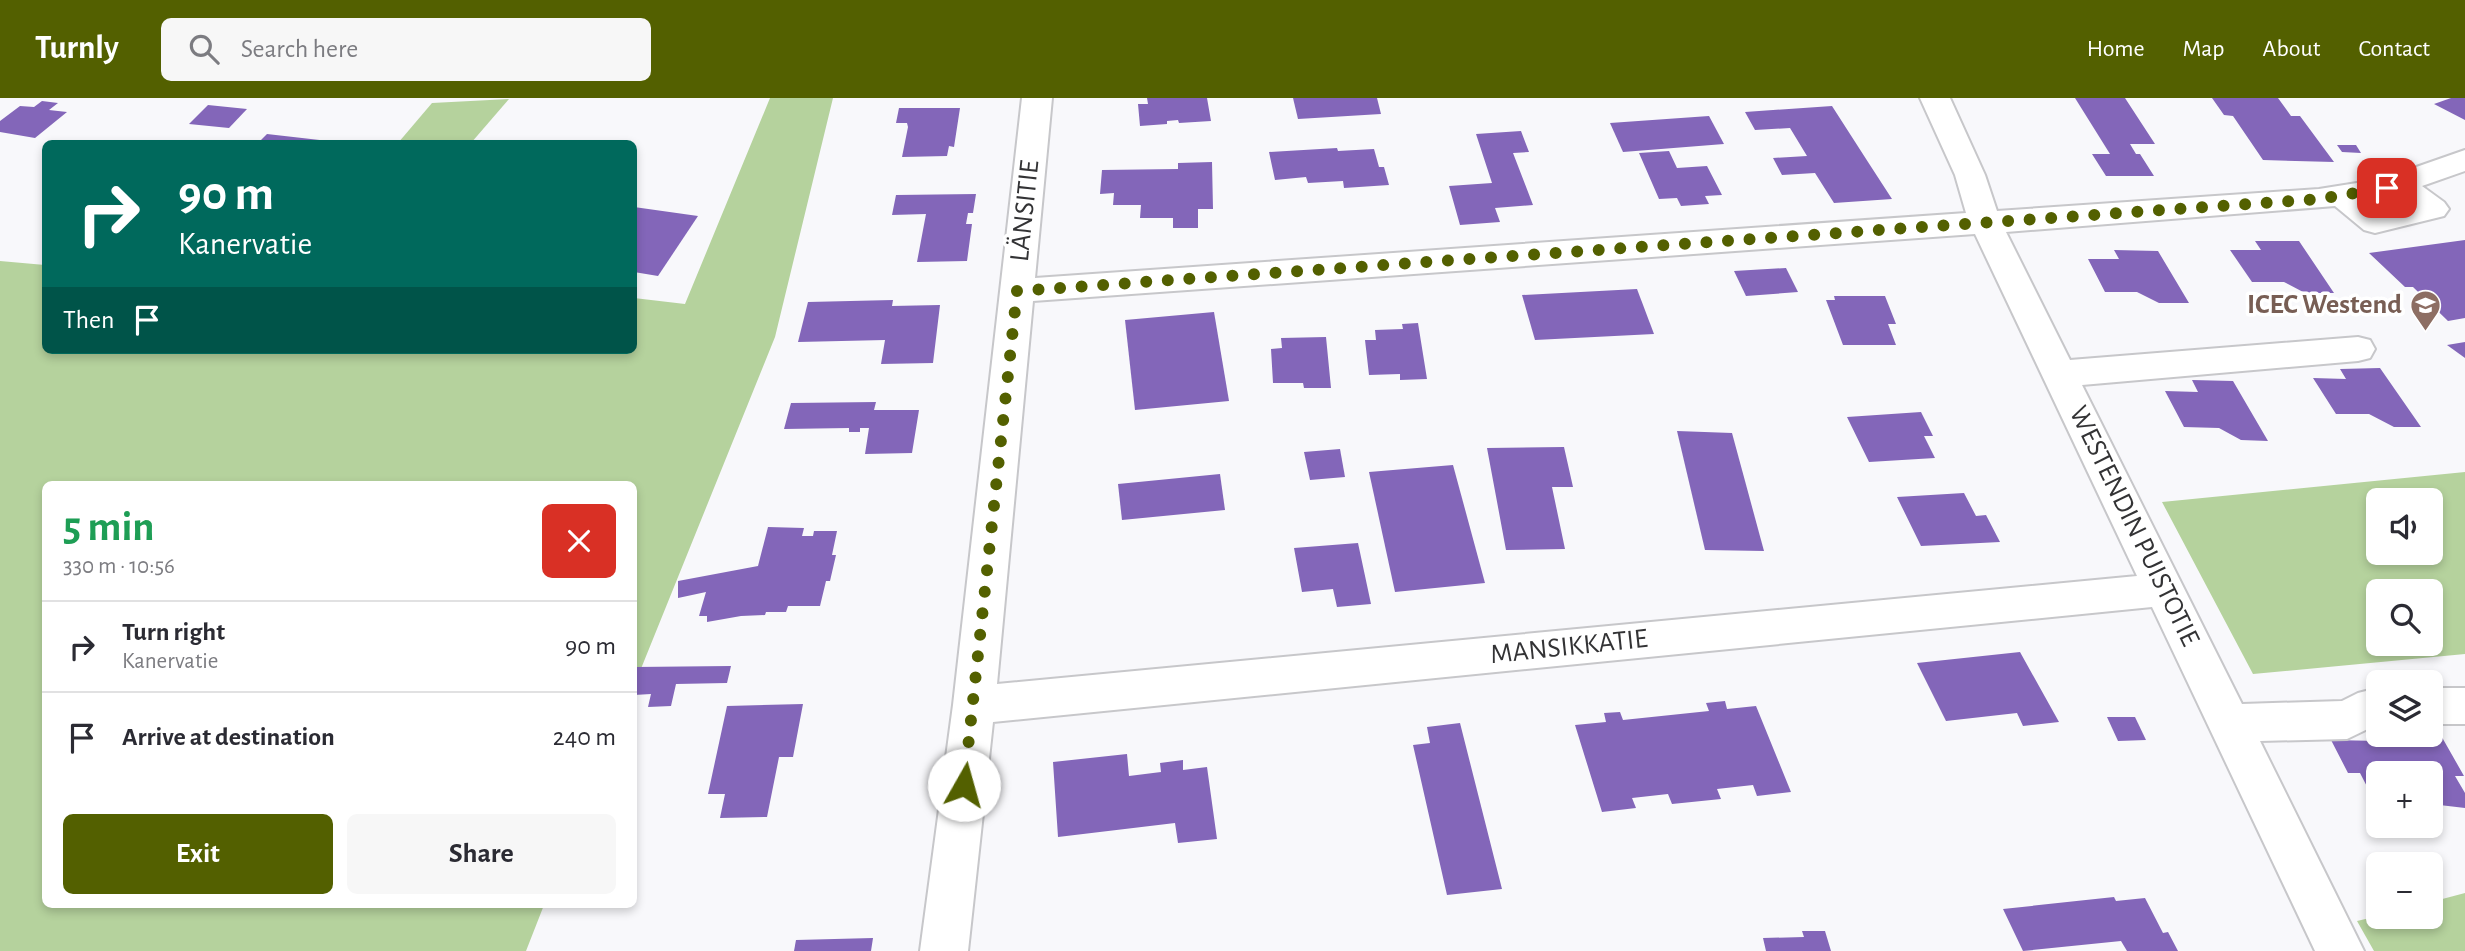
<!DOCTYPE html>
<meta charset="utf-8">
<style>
body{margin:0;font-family:"Alegreya Sans",sans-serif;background:#f7f7f7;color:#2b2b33;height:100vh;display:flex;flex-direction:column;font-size:26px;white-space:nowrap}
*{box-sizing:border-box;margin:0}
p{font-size:23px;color:#7c7c81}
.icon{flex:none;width:38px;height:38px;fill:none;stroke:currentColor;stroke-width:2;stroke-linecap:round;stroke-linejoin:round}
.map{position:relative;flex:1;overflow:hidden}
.details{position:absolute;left:42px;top:383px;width:595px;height:427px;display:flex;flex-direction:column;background:#fff;border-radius:10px;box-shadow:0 4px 10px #0003}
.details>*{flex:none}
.guide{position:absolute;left:42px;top:42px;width:595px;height:214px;border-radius:10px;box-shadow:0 4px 10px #0003;background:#00695c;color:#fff;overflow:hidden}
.fabs{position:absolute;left:2366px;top:390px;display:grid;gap:14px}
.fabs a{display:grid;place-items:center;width:77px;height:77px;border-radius:10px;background:#fff;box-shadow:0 4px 10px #0003;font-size:35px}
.pin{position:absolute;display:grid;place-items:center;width:60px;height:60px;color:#fff;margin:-30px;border-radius:14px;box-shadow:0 4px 10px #0006}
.me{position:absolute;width:77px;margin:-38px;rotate:7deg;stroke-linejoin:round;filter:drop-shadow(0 0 5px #0008)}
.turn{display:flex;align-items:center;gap:24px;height:147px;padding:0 21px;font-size:32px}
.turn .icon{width:91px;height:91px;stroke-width:2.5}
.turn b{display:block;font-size:49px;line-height:60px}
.then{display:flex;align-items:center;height:66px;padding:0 21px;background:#0003;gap:14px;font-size:26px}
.round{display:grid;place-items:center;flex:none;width:74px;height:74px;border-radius:10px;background:#f7f7f7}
.head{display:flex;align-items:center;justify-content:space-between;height:119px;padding:0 21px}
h1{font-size:42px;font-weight:600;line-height:52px;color:#1e9e55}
.primary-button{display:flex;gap:14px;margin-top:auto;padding:14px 21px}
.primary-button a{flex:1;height:80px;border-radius:10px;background:#536000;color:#fff;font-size:28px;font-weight:600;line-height:80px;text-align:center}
.primary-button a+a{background:#f7f7f7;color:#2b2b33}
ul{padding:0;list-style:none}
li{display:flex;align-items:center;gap:21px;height:91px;padding:0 21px;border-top:2px solid #e1e1e2}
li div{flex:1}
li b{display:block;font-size:26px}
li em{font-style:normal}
header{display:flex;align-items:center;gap:42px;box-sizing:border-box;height:98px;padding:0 35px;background:#536000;color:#fff}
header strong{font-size:33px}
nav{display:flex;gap:38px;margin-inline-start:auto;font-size:24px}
.search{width:490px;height:63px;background:#f7f7f7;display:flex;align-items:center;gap:18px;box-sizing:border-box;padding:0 24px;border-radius:10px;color:#7c7c81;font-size:26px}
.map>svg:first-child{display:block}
</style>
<header>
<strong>Turnly</strong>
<div class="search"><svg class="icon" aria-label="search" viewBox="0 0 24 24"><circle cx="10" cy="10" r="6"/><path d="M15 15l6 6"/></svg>Search here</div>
<nav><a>Home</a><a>Map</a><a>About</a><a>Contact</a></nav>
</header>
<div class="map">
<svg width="2465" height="853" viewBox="0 0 2465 853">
<rect width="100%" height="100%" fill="#f8f8fb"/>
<g fill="#b5d29d" fill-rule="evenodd">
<polygon points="770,0 833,0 775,239 634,588 634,387 46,387 46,807 544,807 526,853 0,853 0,163 45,167 46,252 634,252 634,200 685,206"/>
<polygon points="509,1 471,45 398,45 432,5"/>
<path d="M2465,374V556L2253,576L2162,404ZM2431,402V455H2378V402ZM2378,494H2431V546H2378Z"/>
<polygon points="2465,795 2465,853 2374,853 2357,823 2378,818 2431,819 2431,804"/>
</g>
<g fill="#8366b9">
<polygon points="1147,0 1207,0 1211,23 1179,25 1178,22 1167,23 1167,26 1140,28 1138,6 1148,6"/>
<polygon points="1293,0 1377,0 1381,16 1298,21"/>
<polygon points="2075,0 2125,0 2155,46 2130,46 2136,56 2140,56 2154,78 2106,78 2092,56 2110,56"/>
<polygon points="2212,0 2278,0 2291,18 2300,18 2334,64 2263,62 2233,18 2224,17"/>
<polygon points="2451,0 2465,0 2465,22 2434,6"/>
<polygon points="42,3 58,5 49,12 67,14 35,40 0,34 0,23 20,8 34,9"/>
<polygon points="208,7 247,11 229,30 189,26"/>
<polygon points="1832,8 1868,64 1892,101 1834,105 1815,75 1782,77 1773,60 1807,58 1790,30 1755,32 1745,14"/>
<polygon points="899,10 960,10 954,49 949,48 947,58 902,59 908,29 907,25 896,25"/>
<polygon points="1709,18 1724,46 1623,54 1610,25"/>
<polygon points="1521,33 1529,54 1513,55 1533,107 1495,110 1500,124 1460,127 1449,88 1492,85 1476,36"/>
<polygon points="267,36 337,44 337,46 257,46"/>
<polygon points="2337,47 2356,47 2361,55 2342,54"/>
<polygon points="1337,50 1338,53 1374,51 1379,69 1384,69 1389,87 1344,90 1343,83 1308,85 1306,79 1275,82 1269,54"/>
<polygon points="1669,53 1677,70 1707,68 1722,97 1705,98 1709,106 1681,108 1677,100 1659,101 1639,55"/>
<polygon points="1212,64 1213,111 1198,111 1198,130 1173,130 1173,120 1140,120 1141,107 1113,107 1114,95 1100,96 1102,72 1178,71 1178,65"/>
<polygon points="976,96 973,115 968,115 966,126 972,126 967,163 917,164 926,116 892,117 896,97"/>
<polygon points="634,109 698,118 658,178 634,174"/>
<polygon points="2465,142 2465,220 2448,223 2413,189 2405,189 2369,155"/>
<polygon points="2255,143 2299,143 2334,195 2305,195 2284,184 2252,184 2230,152 2261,152"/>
<polygon points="2114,152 2158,153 2189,205 2159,205 2137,194 2105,194 2088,161 2119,161"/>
<polygon points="1786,170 1798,194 1746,198 1734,173"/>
<polygon points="1637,191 1654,236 1535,242 1522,197"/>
<polygon points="1834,198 1885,198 1896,226 1888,226 1896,247 1843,247 1826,202 1835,202"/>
<polygon points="893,202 892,208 940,207 933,265 881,266 885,242 798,244 808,204"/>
<polygon points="1214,214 1229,303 1135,312 1125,222"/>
<polygon points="1418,225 1427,281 1400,282 1400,276 1369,277 1365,242 1376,242 1375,232 1403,231 1402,226"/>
<polygon points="1326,239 1331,290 1304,290 1303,285 1273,285 1271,251 1282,250 1281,240"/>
<polygon points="2465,244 2465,260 2447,247"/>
<polygon points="2380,270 2421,329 2394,329 2369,316 2336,316 2313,280 2346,281 2340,271"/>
<polygon points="2192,282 2233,283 2268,343 2241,342 2219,330 2184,329 2165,293 2198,294"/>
<polygon points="876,304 874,312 919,312 912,355 865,356 869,330 860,330 860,334 849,334 849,330 784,331 791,305"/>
<polygon points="1921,314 1933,338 1924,338 1935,360 1869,364 1847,319"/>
<polygon points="1677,333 1732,335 1764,453 1705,452"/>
<polygon points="1564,349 1573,389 1552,389 1565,451 1506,452 1487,350"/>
<polygon points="1340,351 1345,379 1310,382 1304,354"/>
<polygon points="1453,367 1485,485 1395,494 1369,374"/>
<polygon points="1220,376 1225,412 1122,422 1118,386"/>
<polygon points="1964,395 1976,418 1986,417 2000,444 1921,448 1897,399"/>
<polygon points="768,429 804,430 802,438 813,438 814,433 837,433 832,457 836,457 830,483 826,483 820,508 788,508 786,514 766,514 765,517 741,518 707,524 707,518 699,518 706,494 678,500 678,483 758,468"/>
<polygon points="1358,445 1371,506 1337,509 1333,491 1302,494 1294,450"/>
<polygon points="2020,554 2059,624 2023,628 2017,615 1946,623 1917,565"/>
<polygon points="731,568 727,585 676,586 671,608 648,609 651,596 634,597 635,569"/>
<polygon points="1725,603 1727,611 1756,608 1791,694 1757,698 1753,687 1717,691 1721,701 1672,706 1668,696 1632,700 1636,710 1602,714 1575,627 1606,624 1604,615 1620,614 1623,622 1709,613 1706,605"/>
<polygon points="803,606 793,659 779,659 767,719 720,720 725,696 708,696 727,608"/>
<polygon points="2107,619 2135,619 2146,642 2118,643"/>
<polygon points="1460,625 1502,791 1447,797 1413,647 1430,645 1427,629"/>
<polygon points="2431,634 2439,634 2464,678 2455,678 2465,695 2465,710 2431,706 2431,676 2378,676 2378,704 2375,704 2360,675 2348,675 2331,642 2380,643 2376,637 2431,637"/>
<polygon points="1127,656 1129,678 1161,674 1160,665 1183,662 1183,672 1207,669 1217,741 1178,745 1175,725 1058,739 1053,664"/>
<polygon points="2114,799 2116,803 2145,800 2163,835 2168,834 2178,853 2127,853 2121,843 2023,853 2003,811"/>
<polygon points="1802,833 1825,833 1831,853 1766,853 1763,840 1804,839"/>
<polygon points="873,840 871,853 794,853 796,842"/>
</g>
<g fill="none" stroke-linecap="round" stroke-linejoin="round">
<defs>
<g id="minor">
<path d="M1022,0H1052L1035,180L1966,115L1955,77L1920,0H1950L1985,77L1997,113L2319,91L2382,81L2465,52V73L2422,88L2444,104L2449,111L2444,118L2375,135L2364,132L2335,108L2006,134L2070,262L2358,239L2370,242L2375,251L2370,260L2358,263L2082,287L2242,606L2342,603L2358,595L2378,590V626L2347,641L2260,643L2364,853H2315L2152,509L993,624L968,853H920L953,607ZM2394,98L2406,107L2381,113L2368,103ZM1975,136L2137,478L997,586L1033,203Z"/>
<rect x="2431" y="590" width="34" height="36"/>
</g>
</defs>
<use href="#minor" stroke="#c7c7ca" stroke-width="4"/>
<use href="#minor" fill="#fff" fill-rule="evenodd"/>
</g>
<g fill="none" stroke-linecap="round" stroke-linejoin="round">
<polyline stroke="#536000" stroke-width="12" stroke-dasharray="0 21.6" points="964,687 1017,193 2319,101 2387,90"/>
</g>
<defs>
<symbol id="school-pin" viewBox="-11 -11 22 30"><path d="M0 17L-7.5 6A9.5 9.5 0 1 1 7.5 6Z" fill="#8d6e63" stroke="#fff"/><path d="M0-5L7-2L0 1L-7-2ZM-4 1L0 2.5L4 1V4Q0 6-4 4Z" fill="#fff"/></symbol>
</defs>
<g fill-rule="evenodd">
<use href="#school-pin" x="2408" y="190" width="35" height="47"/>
</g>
<g text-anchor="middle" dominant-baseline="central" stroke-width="7" stroke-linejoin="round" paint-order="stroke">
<g font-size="28" fill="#333335" stroke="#fff">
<text transform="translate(1025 113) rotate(-84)">LÄNSITIE</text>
<text transform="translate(2134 428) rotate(64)">WESTENDIN PUISTOTIE</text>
<text transform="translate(1569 549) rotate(-6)">MANSIKKATIE</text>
</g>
<g font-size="28" font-weight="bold" fill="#785e54" stroke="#fff" text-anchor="end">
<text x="2402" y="207">ICEC Westend</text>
</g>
</g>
</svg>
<div class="fabs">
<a><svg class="icon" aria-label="sound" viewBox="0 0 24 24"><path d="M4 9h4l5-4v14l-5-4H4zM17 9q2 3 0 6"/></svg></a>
<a><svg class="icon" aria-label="search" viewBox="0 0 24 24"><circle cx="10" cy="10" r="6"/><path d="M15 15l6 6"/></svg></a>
<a><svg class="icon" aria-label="layers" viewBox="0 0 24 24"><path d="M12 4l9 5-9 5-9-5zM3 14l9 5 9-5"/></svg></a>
<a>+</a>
<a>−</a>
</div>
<div class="pin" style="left:2387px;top:90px;background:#d93025"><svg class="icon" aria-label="arrive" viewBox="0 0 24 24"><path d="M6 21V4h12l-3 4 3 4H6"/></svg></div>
<svg class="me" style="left:964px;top:687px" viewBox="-20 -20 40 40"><circle r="19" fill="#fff"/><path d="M0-13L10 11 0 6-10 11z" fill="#536000"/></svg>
<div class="guide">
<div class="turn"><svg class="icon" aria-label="right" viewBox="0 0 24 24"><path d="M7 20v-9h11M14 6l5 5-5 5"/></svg><div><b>90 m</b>Kanervatie</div></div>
<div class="then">Then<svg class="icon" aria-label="arrive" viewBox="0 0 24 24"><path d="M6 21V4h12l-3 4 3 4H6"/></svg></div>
</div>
<section class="details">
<div class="head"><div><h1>5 min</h1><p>330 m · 10:56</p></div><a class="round" style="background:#d93025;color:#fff"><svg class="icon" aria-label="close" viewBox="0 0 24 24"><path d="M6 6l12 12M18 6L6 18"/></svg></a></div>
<ul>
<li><svg class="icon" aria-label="right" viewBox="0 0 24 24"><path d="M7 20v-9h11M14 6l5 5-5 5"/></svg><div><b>Turn right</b><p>Kanervatie</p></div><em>90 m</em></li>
<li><svg class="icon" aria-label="arrive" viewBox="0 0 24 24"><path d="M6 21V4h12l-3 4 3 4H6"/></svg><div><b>Arrive at destination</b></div><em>240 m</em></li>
</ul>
<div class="primary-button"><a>Exit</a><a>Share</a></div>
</section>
</div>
